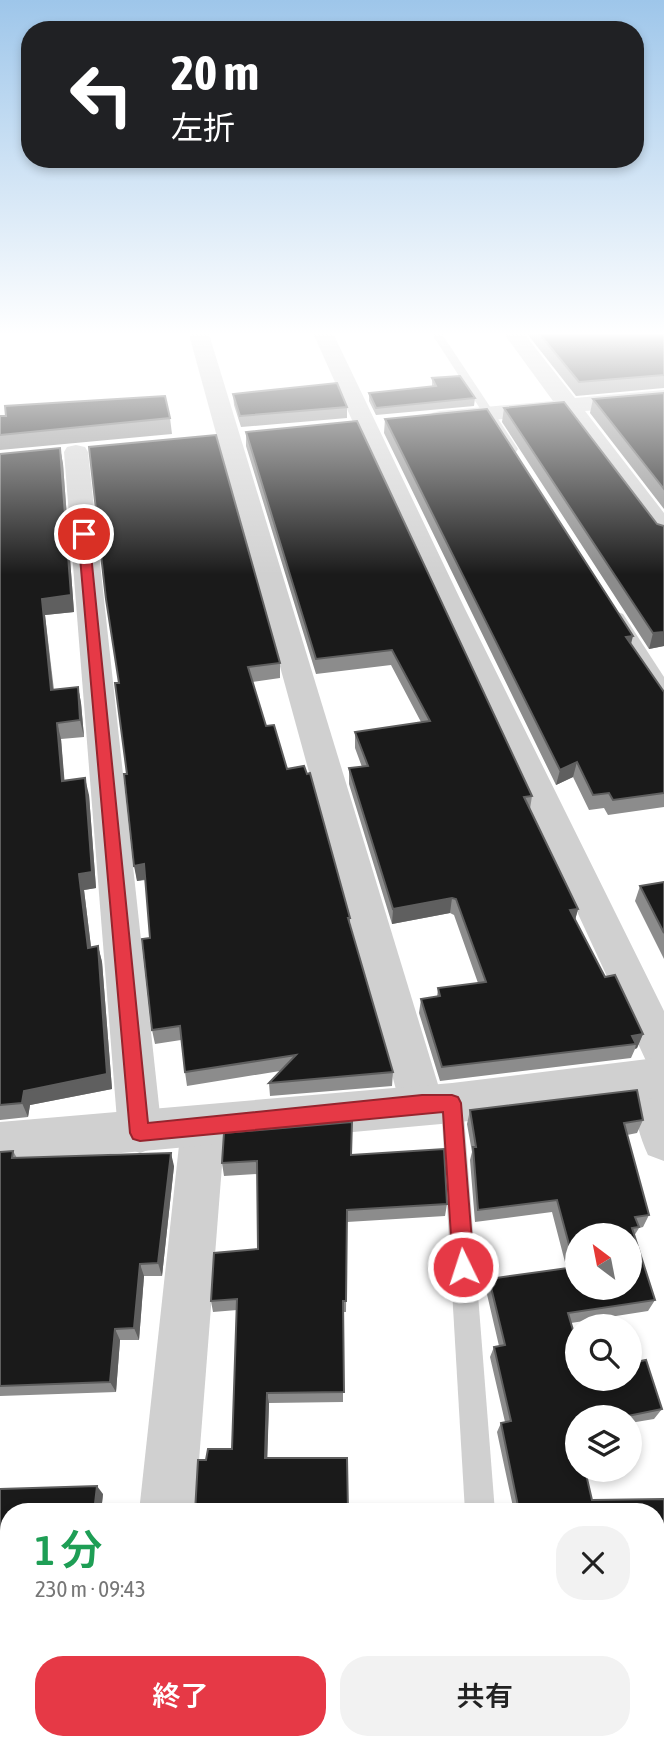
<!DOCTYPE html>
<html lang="ja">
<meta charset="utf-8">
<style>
body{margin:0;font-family:"Asap Condensed","Noto Sans JP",sans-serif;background:#f2f2f2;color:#222;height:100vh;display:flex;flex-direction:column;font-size:26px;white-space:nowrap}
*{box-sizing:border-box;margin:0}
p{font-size:23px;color:#767676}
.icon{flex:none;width:38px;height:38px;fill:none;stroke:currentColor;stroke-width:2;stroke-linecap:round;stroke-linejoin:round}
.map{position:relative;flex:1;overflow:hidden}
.side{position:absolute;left:0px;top:1503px;width:665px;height:247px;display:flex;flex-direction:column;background:#fff;border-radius:28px 28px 0 0;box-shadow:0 4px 10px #0003}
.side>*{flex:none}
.banner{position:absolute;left:21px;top:21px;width:623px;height:147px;border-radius:28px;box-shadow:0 4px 10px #0003;background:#202124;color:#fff;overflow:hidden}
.needle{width:46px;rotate:328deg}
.controls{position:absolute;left:565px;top:1223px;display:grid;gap:14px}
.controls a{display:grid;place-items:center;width:77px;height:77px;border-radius:50%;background:#fff;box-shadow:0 4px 10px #0003;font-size:35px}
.pin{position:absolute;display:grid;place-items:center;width:60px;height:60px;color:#fff;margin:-30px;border:4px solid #fff;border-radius:50%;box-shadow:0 2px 7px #0007}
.me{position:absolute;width:77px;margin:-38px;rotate:356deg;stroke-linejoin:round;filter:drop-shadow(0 0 5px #0008)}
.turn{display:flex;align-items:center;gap:24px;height:147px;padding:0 35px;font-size:32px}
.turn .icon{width:91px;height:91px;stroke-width:2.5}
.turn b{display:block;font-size:49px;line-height:60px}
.round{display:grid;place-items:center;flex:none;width:74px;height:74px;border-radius:28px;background:#f2f2f2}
.overview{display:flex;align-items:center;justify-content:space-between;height:119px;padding:0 35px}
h1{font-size:42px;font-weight:600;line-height:52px;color:#1e9e55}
.cta{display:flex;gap:14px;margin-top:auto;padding:14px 35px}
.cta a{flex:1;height:80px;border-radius:28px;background:#e63946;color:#fff;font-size:28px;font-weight:600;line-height:80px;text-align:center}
.cta a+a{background:#f2f2f2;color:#222}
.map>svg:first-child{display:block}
</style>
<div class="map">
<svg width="664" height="1749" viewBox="0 0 664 1749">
<rect width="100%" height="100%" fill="#fff"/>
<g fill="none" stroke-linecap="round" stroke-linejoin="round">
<g fill="#d0d0d0" fill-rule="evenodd">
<polygon points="430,331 440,331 518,449 516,452 508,452"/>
<polygon points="618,612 623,614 664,677 664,695 658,694 610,617"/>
<polygon points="452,1093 460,1096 463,1103 495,1512 465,1512 441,1103 444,1096"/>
<polygon points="480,1741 512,1741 513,1749 481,1749"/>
</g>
<g fill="#d0d0d0" fill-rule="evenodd">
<polygon points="188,331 208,331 444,1104 437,1118 422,1123 407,1118 400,1104"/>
<path d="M312,331H332L464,607L664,1011V1161L648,1155C637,1132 627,1091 638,1067L647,1063L436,607Z"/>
<polygon points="502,331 522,331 575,398 664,390 664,404 585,411 664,513 664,539 655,537 563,413 440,425 432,423 428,418 432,413 440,411 553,401"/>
<polygon points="76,445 85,447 88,452 162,1133 156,1147 140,1153 124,1147 118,1133 64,452 67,447"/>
<polygon points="203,1107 219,1113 225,1127 195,1512 139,1512 181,1127 187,1113"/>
<polygon points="114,1741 176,1741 175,1749 113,1749"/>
</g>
<polygon fill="#d0d0d0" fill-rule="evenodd" points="664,1057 664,1097 452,1123 0,1164 0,1122 452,1083"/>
</g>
<g fill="#8c8c8c" fill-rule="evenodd">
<polygon points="525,331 664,331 664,388 576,396"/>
<polygon points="432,378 475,398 474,406 376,415 369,401 369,393 432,387"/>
<polygon points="664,393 664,509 590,413 593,399"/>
<polygon points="233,394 347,407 347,418 241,427 234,405"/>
<polygon points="504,408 657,524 664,526 664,646 649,649 502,422"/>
<polygon points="0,416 170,418 172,434 0,450"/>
<polygon points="385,419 631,644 664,692 664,807 608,815 604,808 589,810 573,777 556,785 384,433"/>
<polygon points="246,432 532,796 530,809 578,909 575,920 605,977 643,1034 637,1048 635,1049 631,1058 440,1081 419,1013 421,999 437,997 438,988 478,983 454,915 450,913 392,924 349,784 349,768 362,767 355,748 355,732 421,722 391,665 316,674 246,446"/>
<polygon points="60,448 63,464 74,612 45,615 54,690 78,687 81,703 84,737 61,739 64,781 89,795 96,888 84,890 91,947 98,946 102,962 112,1089 30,1105 28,1117 0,1120 0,454"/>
<polygon points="280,663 280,678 252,682 266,726 287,769 350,918 350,925 393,1072 392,1086 270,1096 269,1083 280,1071 187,1086 185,1072 181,1040 155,1044 152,1030 150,938 146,880 137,881 127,774 115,683"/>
<polygon points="664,882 664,959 635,901 640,886"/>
<path d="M637,1090L643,1120L637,1133L627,1135L649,1215L643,1227L639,1228L634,1236L655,1300L648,1311L571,1323L578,1347V1379H630V1363L646,1360L662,1409L654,1419L630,1423V1418H578L577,1439L578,1470H585L592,1500L664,1499V1749H522L521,1741H656V1512H506L509,1507H513L497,1432L501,1423L505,1422L490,1357L494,1347L499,1346L486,1290L489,1279L566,1268V1266L552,1212L475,1222L470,1160L472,1152L467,1124L470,1110ZM578,1236H630V1288H578Z"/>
<polygon points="13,1151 17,1158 174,1166 162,1276 144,1276 139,1340 120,1340 116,1392 0,1396 0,1152"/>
<polygon points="351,1155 447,1204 445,1216 347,1222 346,1312 343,1312 343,1402 269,1403 267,1458 206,1460 232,1449 237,1310 213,1312 211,1301 258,1249 257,1174 224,1176 222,1163"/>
<polygon points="0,1489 103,1494 101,1512 9,1512 9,1601 0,1601"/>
<polygon points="32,1741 112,1741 111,1743"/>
</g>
<g fill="#5f5f5f">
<polygon points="60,448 63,464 74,612 45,615 55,707 51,690 42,599"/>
<polygon points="664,632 664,646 649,649 653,633"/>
<polygon points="633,636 629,652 626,637"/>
<polygon points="78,687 81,703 84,737 80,720"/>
<polygon points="57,723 61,739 66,798 62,781"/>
<polygon points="577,762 573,777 556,785 560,770"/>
<polygon points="85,778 89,795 96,888 84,890 93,963 88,948 79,874"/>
<polygon points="144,864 147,879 137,881 134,866"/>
<polygon points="452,898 450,913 392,924 393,909"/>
<polygon points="578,909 574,924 570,910"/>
<polygon points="98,946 102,962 112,1089 30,1105 28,1117 22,1103 24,1091"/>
<polygon points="643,1034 637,1048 635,1049 636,1044 632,1036"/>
<polygon points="171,1153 174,1166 162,1276 158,1263"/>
<polygon points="140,1264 144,1276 139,1340 134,1328"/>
<polygon points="115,1329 120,1340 116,1392 110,1382"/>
<polygon points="267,1393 269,1403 267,1467 265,1458"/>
<polygon points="97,1486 103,1494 101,1512 94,1512"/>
</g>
<g fill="#1a1a1a" stroke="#5f5f5f" stroke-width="2" fill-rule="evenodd">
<polygon points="537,331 664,331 664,375 579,382"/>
<polygon points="460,376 475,398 376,408 369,393 436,386 432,378"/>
<polygon points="337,383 347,407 240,416 233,394"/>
<polygon points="664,393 664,489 593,399"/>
<polygon points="165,396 170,418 0,435 0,416 6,416 5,406"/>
<polygon points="564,402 657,524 664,526 664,632 653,633 504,408"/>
<polygon points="487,409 633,636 626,637 664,692 664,793 613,800 609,793 593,795 577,762 560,770 385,419"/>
<polygon points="357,421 532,796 524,797 578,909 570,910 605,977 615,975 643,1034 632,1036 636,1044 442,1067 421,999 440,996 438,988 486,982 456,899 452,898 393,909 349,768 368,766 355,732 430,721 392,650 316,659 246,432"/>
<polygon points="216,435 280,663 248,667 266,726 274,725 287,769 304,766 307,774 310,773 350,918 348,918 393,1072 269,1083 296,1055 185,1072 180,1026 152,1030 142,939 150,938 144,864 134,866 124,774 127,774 115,683 119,683 106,599 89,447"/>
<polygon points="60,448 71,595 42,599 51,690 78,687 80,720 57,723 62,781 85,778 92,872 79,874 88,948 98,946 107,1074 24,1091 22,1103 0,1105 0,454"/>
<polygon points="664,882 664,933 640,886"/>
<path d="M637,1090L643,1120L624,1123L649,1215L635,1217L639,1227L632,1228L655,1300L568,1313L578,1347V1379H630V1363L646,1360L662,1409L618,1418H578V1434H576L578,1441V1470H585L592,1500L664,1499V1749H527V1741H656V1512H510L509,1507L518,1506L501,1423L511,1421L494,1347L505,1345L489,1279L568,1268L567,1264L574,1263L557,1200L478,1210L473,1147H476L470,1110ZM578,1236H630V1288H578Z"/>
<polygon points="352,1122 351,1155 444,1149 447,1204 347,1210 346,1301 343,1301 344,1392 267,1393 265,1458 347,1458 348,1512 195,1512 198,1460 206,1460 208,1449 232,1449 237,1299 211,1301 214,1253 258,1249 257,1161 222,1163 224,1133"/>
<polygon points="13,1151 12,1158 171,1153 158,1263 140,1264 134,1328 115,1329 110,1382 0,1386 0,1152"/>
<polygon points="97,1486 94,1512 9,1512 9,1595 0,1595 0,1489"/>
<rect x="270" y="1741" width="80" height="8"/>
</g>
<linearGradient id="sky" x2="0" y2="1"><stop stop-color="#9ec6ea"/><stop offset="0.58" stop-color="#fff"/><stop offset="1" stop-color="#fff" stop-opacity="0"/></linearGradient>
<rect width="664" height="575" fill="url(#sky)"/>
<polygon fill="#e63946" stroke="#96252e" stroke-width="2" points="84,530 89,534 148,1123 422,1095 452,1095 458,1097 461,1103 474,1267 470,1274 463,1277 456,1274 453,1267 443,1112 140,1141 133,1139 130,1133 78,534"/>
</svg>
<div class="controls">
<a><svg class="needle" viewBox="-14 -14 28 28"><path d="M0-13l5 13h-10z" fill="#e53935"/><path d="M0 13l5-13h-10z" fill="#767676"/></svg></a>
<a><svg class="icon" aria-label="search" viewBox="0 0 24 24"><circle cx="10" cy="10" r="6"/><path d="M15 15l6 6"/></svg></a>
<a><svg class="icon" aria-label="layers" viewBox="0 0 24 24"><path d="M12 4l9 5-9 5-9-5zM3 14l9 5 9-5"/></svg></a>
</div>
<div class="pin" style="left:84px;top:534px;background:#d93025"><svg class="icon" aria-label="arrive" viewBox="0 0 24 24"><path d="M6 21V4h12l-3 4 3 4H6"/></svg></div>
<svg class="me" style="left:463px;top:1267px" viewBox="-20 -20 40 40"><circle r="17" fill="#e63946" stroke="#fff" stroke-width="3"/><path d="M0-11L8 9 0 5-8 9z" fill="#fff"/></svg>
<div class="banner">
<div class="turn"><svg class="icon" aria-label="left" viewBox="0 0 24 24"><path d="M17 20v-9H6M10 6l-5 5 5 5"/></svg><div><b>20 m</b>左折</div></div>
</div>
<section class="side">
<div class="overview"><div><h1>1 分</h1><p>230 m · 09:43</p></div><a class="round"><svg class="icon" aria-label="close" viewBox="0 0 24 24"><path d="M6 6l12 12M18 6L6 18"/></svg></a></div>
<div class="cta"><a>終了</a><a>共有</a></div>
</section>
</div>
